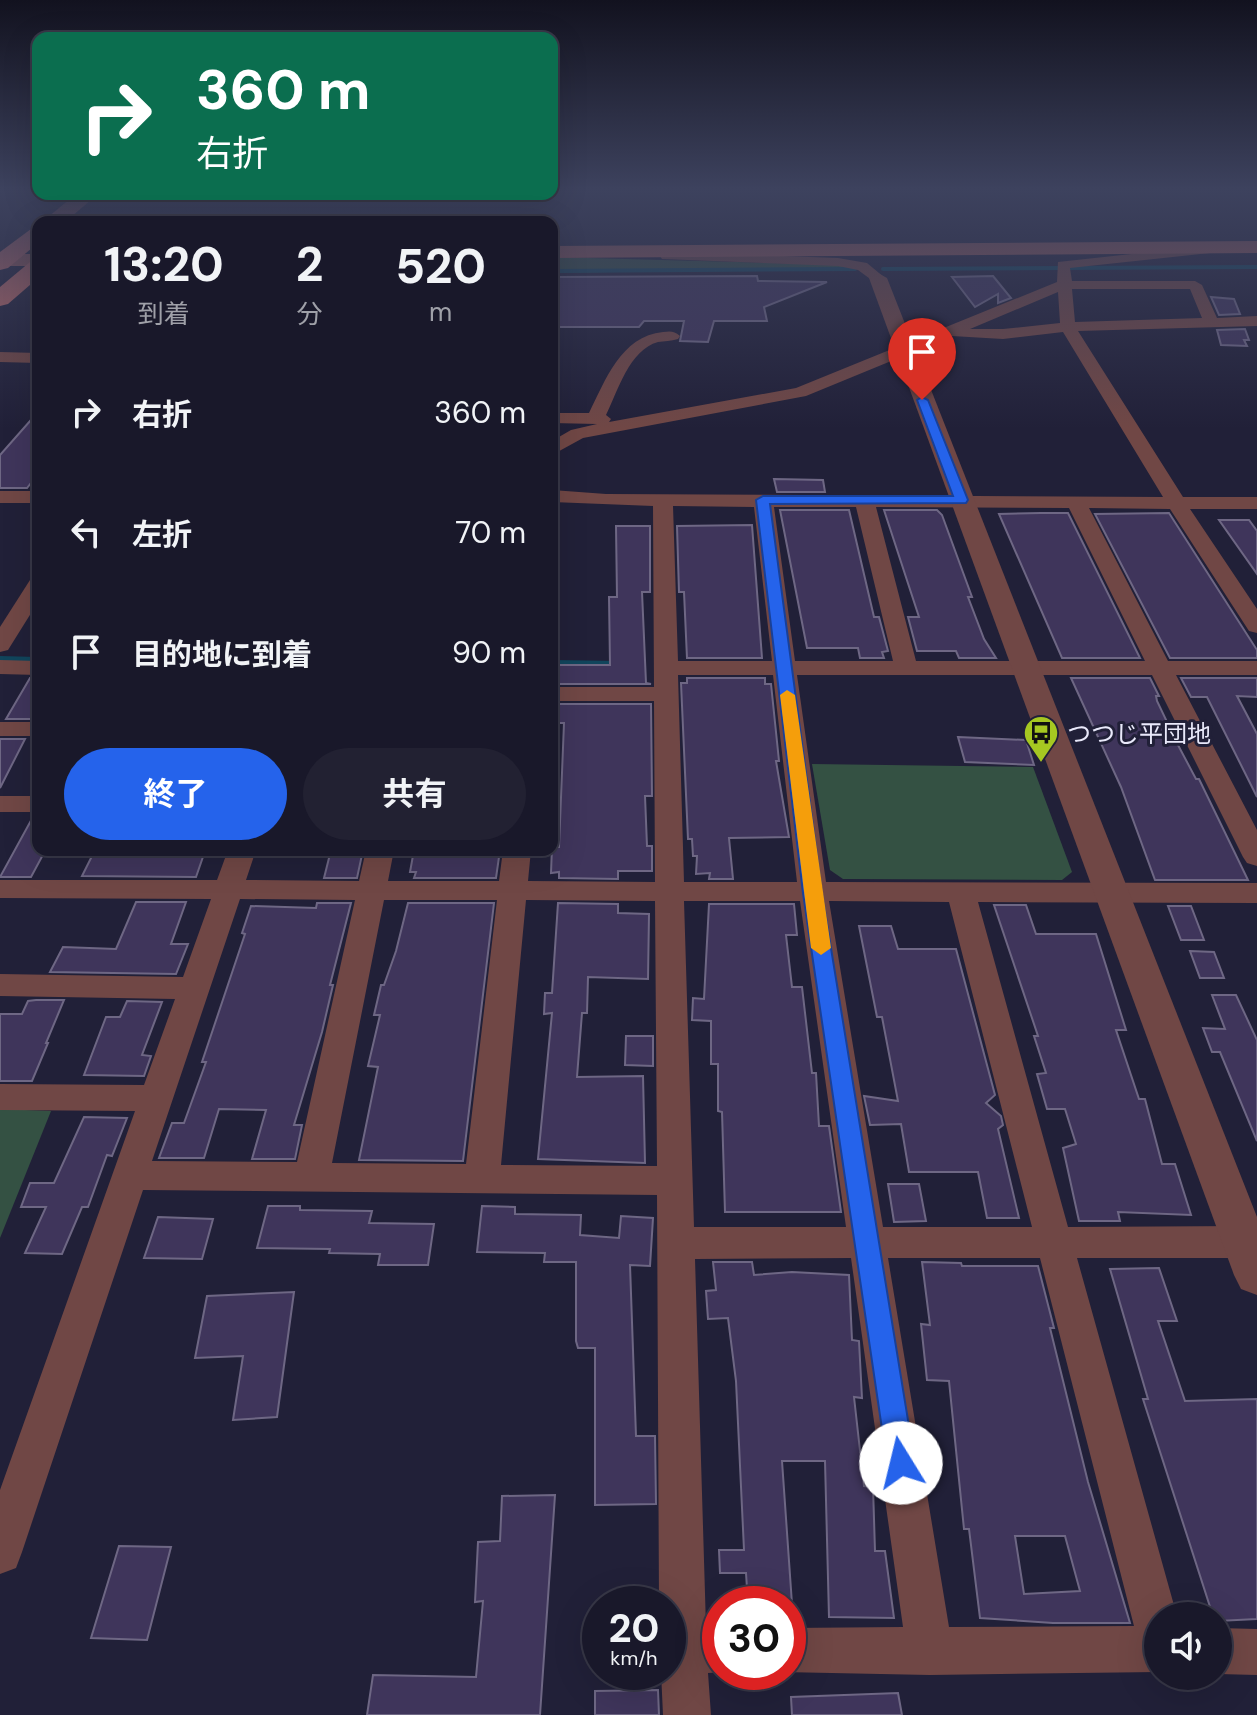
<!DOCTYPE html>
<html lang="ja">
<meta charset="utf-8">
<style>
body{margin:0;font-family:"DM Sans","Noto Sans JP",sans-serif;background:#222132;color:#f1f3f6;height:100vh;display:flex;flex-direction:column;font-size:30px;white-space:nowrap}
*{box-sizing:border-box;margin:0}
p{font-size:26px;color:#9fa0a8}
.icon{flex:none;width:44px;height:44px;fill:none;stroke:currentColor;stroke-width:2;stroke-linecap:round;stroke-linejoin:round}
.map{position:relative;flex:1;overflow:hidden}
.panel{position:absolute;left:32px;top:216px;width:526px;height:640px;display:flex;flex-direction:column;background:#19182a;border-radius:16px;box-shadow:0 8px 32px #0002,0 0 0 2px #373747}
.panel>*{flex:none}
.hud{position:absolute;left:32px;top:32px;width:526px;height:168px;border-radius:16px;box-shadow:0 8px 32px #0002,0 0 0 2px #373747;background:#0b6e4f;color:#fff;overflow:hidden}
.buttons{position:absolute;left:1144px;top:1602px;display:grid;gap:16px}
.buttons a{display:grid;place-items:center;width:88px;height:88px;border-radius:50%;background:#19182a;box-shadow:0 8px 32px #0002,0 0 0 2px #373747;font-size:40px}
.speed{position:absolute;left:582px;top:1586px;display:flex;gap:16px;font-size:40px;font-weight:700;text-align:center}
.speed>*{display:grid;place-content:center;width:104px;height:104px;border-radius:50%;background:#19182a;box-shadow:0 8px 32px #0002,0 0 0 2px #373747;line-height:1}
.speed small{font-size:20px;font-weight:400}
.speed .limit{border:12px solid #d22;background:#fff;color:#111}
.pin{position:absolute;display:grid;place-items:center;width:68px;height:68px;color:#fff;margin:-82px -34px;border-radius:50% 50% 50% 0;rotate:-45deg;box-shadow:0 0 8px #0007}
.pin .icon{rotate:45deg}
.me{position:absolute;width:88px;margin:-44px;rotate:351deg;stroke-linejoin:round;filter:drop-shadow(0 0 6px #0008)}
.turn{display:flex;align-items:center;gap:28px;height:168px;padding:0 32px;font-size:36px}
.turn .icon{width:104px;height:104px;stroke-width:2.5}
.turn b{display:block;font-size:56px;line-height:68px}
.eta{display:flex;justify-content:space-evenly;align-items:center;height:136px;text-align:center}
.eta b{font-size:48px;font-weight:700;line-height:56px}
.action{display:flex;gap:16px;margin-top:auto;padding:16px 32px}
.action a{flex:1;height:92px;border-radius:48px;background:#2563eb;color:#fff;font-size:32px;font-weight:700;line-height:92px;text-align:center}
.action a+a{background:#222132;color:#f1f3f6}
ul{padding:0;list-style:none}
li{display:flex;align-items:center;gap:24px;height:120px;padding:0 32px}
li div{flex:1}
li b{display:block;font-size:30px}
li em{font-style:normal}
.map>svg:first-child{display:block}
</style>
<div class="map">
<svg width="1257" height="1715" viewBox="0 0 1257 1715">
<rect width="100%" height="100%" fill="#212038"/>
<g fill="#345143">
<polygon points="552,257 845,265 854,268 552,273"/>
<polygon points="812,764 1033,767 1072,872 1062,880 843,879 830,870"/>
<polygon points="0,1109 51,1111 0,1238"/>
</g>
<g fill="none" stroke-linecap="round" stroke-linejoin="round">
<g stroke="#11455c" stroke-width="4">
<polyline points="883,269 1257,267"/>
<polyline points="552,271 855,269"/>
</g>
<g stroke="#11455c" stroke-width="6">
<polyline points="0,659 38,660"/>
<polyline points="552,663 621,664"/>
</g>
</g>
<g fill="#3f355b" stroke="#6e6784" stroke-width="2" fill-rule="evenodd">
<polygon points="757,276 758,281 827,282 764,307 767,321 714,321 708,342 680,341 684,321 644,321 639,327 552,327 552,277"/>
<polygon points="993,276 1011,298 998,303 998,294 975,307 952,277"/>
<polygon points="1211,297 1234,299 1240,314 1219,315"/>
<polygon points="1245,329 1249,340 1244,340 1247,346 1221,345 1217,330"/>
<polygon points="38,412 38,474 27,488 0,488 0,455"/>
<polygon points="774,479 823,480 825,492 777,492"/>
<polygon points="780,510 849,510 874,617 879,617 888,651 882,652 884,658 860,658 858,648 807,648"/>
<polygon points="884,510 937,510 942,515 972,597 968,597 984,639 996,658 959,658 956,651 917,651 908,617 919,617"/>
<polygon points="1041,513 1068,513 1140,658 1062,658 999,514"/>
<polygon points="1169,513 1257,650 1257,658 1170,658 1095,514"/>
<polygon points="1219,520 1249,520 1257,531 1257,574"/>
<polygon points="752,525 762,658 687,658 684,592 679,592 677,526"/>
<polygon points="616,526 650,526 650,592 642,592 646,683 651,684 556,684 556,665 610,665 609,597 617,597"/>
<polygon points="30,678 38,678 36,719 6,719"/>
<polygon points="687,678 765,678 765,684 771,684 779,761 776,761 789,837 729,838 733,879 709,879 710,873 696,874 697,856 693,856 692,839 688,839 681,683 687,683"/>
<polygon points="1071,678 1150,678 1159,696 1156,696 1157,701 1178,745 1196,779 1199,779 1248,880 1155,880 1121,787"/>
<polygon points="1181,678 1257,678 1257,697 1237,696 1257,734 1257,797 1207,697 1191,697"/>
<polygon points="555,704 651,704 652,796 645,796 647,846 652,846 652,871 618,871 618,879 559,878 559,872 551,873 552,847 559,847 564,723 554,723"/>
<polygon points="958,737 1026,740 1034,765 965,762"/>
<polygon points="0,739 25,739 0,788"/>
<polygon points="34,815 38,815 38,851 45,851 31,877 0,877"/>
<polygon points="95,850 125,850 205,851 196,877 82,876"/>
<polygon points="331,850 363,850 357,878 324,878"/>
<polygon points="414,850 500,850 496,878 414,878 416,872 410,872"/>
<polygon points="136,902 186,902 171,944 188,944 176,974 50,972 63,947 116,949"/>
<polygon points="317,903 351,903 330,985 333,985 322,1032 294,1125 302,1125 295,1159 252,1159 266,1110 219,1109 204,1158 159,1158 172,1123 184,1123 206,1062 202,1062 245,934 242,933 251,906 316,908"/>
<polygon points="408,903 494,903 463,1161 359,1160 378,1067 368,1066 380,1015 374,1015 381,985 384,985 396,951"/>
<polygon points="558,903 618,904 618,913 649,914 648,979 588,977 587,1013 582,1013 577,1077 643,1076 645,1163 538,1159 552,1013 544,1014 545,993 552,993"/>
<polygon points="709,904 794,904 797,935 786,935 792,987 802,987 812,1073 816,1073 819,1126 829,1126 841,1212 725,1212 722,1112 718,1111 718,1064 711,1064 711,1021 692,1020 693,998 704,999"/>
<polygon points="994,905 1026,905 1036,934 1096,934 1126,1030 1116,1030 1139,1099 1145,1099 1162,1164 1175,1164 1191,1215 1118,1212 1120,1221 1079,1221 1063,1148 1076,1144 1065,1109 1047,1109 1037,1074 1046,1073 1034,1036 1038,1036"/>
<polygon points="1168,906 1191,906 1204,940 1181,940"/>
<polygon points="859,926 891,926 898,949 956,949 995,1095 986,1103 1001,1116 1003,1125 998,1129 1019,1218 987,1218 978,1172 909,1172 901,1124 870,1125 864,1096 898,1101 882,1017 877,1017"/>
<polygon points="1190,951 1214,952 1224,978 1200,978"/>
<polygon points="1212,995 1236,995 1257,1040 1257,1141 1220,1052 1212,1052 1203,1028 1225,1029"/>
<polygon points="36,1000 64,1000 46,1043 48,1043 32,1081 0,1081 0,1014 22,1014 28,1001"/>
<polygon points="127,1001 162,1002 142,1055 151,1056 144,1076 84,1075 106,1017 120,1017"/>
<polygon points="626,1036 653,1036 653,1066 625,1065"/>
<polygon points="84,1117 127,1118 112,1156 107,1155 88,1207 82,1207 62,1254 25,1253 46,1207 21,1207 30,1183 54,1183"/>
<polygon points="888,1184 919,1184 926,1221 894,1222"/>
<polygon points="268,1206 300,1206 300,1210 372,1211 369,1223 434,1224 428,1265 378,1265 380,1254 329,1253 330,1249 257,1248"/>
<polygon points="482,1206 515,1207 515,1214 581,1215 580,1235 619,1238 621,1216 653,1218 650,1266 630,1265 636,1436 655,1436 656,1504 595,1505 595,1348 578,1348 576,1341 576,1262 544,1262 545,1253 477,1252"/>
<polygon points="158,1217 213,1219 202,1259 144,1258"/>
<polygon points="713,1262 752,1262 754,1275 792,1272 849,1275 852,1340 859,1341 862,1398 854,1397 864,1486 873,1487 875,1551 885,1551 894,1618 829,1617 825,1461 782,1461 792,1604 748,1604 746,1573 720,1573 719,1550 744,1550 736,1381 728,1318 708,1319 706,1291 716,1290"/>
<path d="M922,1262L961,1263L962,1266H1038L1054,1328H1050L1088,1482L1130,1623H1053L980,1618L969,1529H964L949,1381L927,1380L921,1324L930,1325ZM1015,1536H1065L1080,1591L1024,1594Z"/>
<polygon points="1159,1268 1177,1321 1158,1321 1185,1401 1257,1399 1257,1619 1218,1621 1218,1616 1213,1616 1143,1399 1148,1399 1110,1269"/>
<polygon points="294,1292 277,1417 233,1420 243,1356 195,1358 207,1296"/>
<polygon points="555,1495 540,1715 367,1715 373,1675 476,1677 483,1601 475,1602 478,1542 500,1541 502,1496"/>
<polygon points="119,1546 171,1547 147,1640 91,1638"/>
<polygon points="658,1690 659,1715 595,1715 595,1691"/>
<polygon points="898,1693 902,1715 792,1715 791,1697"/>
</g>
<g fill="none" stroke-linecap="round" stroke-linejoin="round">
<g fill="#704745" fill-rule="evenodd">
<path d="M1205,246L1212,250L1210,253L1070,268L1072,281H1195L1202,285L1217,318L1257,316V326L1078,331L1183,497H1257V509H1190L1257,609V633L1249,631L1170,509L1089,508L1168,661H1257V675H1176L1257,830V866L1247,863L1243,857L1152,675H797L826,882L1257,883V903L978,902L1068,1227L1244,1226L1257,1231V1253L1244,1258H1077L1177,1616H1158V1672L930,1675L782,1672H788V1628L903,1627L851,1258L695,1259L706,1627H720V1672H723L708,1673L711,1715H663L661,1672H668V1604H659L657,1195L143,1190L22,1552L16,1568L0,1574V1490L135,1111L0,1110V1084L144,1085L175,999L0,996V974L183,977L211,899L0,898V880H217L228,850H256L246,880L359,881L366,850H394L388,881H499L503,850H531L528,881L655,882L654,701H552V687H654L653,506L552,502V490L606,494L1163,497L1063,332L1003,339L952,336L806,396L583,438L552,455V441L571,430L597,424L552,423V413H589C605,381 621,336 663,332C671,331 674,331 680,336L678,339C671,341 664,341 658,342C629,350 618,391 606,415L611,419L609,422L796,388L1057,282L1058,262ZM1072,289H1190L1202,318L1075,322ZM1058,292L1060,323L1003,329H970ZM673,506L754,507L772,661H678ZM774,507H856L893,661H795ZM876,507L1069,508L1145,661H916ZM678,675H773L797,882H684ZM240,899L355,900L297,1162L152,1161ZM384,900H497L466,1164L332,1163ZM526,900L655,901L657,1166L501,1165ZM684,901H800L846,1227H694ZM829,901L949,902L1032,1227H883ZM888,1258H1040L1134,1626L949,1627Z"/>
<polygon points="667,252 838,258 867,263 885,278 883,281 873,281 858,270 838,266 662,259 660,256"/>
<polygon points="0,352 38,353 38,363 0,362"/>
<rect x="0" y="491" width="38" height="12"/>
<polygon points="38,579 38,602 8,650 0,652 0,627 30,580"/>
<polygon points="0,660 38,661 38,675 0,674"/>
<rect x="0" y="722" width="38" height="14"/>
<rect x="0" y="796" width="38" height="16"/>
<polygon points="1218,1628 1257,1629 1257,1675 1218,1674"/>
</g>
<polygon fill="#704745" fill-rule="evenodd" points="878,273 887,278 1257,1217 1257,1295 1241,1289 1234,1275 869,278"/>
<g fill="#9b5b58" fill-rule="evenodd">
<polygon points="1257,241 1257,253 552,258 552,246"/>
<rect x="0" y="254" width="38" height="12"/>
</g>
<g fill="#bc6966" fill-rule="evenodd">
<polygon points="76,194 98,194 65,222 42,222"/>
<polygon points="38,227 38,243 8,268 0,270 0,252 31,229"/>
<polygon points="38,260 38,278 8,304 0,306 0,287 30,262"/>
</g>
</g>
<linearGradient id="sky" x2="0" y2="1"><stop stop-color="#12121f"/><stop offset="0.44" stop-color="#3d425e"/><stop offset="1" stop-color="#3d425e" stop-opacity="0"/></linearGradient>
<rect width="1257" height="429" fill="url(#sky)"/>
<polygon fill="#2563eb" stroke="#184099" stroke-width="2" points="922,397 928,400 968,500 966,503 770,504 822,893 915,1463 911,1472 901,1476 891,1472 887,1463 803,893 756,500 763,496 953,496 917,400"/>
<polygon fill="#f59e0b" points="787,690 795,695 831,948 821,955 811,948 780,695"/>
<defs>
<symbol id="bus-pin" viewBox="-11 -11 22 30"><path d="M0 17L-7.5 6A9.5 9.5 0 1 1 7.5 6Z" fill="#a6c821" stroke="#212038"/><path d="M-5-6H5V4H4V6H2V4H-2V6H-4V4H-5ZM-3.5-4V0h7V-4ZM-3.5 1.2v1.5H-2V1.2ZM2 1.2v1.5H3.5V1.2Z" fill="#111"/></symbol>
</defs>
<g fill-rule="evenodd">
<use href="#bus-pin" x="1021" y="713" width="40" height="54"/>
</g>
<g text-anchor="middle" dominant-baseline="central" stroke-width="6" stroke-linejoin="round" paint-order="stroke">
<g font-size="24" fill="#e9e9fa" stroke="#212038" text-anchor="start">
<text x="1067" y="733">つつじ平団地</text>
</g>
</g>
</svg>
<div class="buttons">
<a><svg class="icon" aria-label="sound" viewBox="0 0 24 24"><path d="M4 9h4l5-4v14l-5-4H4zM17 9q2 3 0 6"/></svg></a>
</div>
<div class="speed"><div>20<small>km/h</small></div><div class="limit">30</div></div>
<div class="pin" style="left:922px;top:400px;background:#d93025"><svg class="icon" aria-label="arrive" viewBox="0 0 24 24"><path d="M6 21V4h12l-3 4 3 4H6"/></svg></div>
<svg class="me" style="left:901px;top:1463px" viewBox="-20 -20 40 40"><circle r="19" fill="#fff"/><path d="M0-13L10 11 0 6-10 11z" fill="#2563eb"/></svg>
<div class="hud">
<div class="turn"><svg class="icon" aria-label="right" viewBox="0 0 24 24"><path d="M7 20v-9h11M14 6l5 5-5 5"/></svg><div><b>360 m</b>右折</div></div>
</div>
<section class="panel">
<div class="eta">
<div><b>13:20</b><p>到着</p></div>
<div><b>2</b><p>分</p></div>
<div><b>520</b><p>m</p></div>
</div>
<ul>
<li><svg class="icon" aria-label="right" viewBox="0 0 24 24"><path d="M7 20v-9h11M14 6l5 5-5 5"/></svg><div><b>右折</b></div><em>360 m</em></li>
<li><svg class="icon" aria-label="left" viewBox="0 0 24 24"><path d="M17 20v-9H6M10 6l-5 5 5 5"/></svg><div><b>左折</b></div><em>70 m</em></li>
<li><svg class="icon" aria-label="arrive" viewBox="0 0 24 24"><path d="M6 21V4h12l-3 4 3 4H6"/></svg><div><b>目的地に到着</b></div><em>90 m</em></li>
</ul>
<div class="action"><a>終了</a><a>共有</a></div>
</section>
</div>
